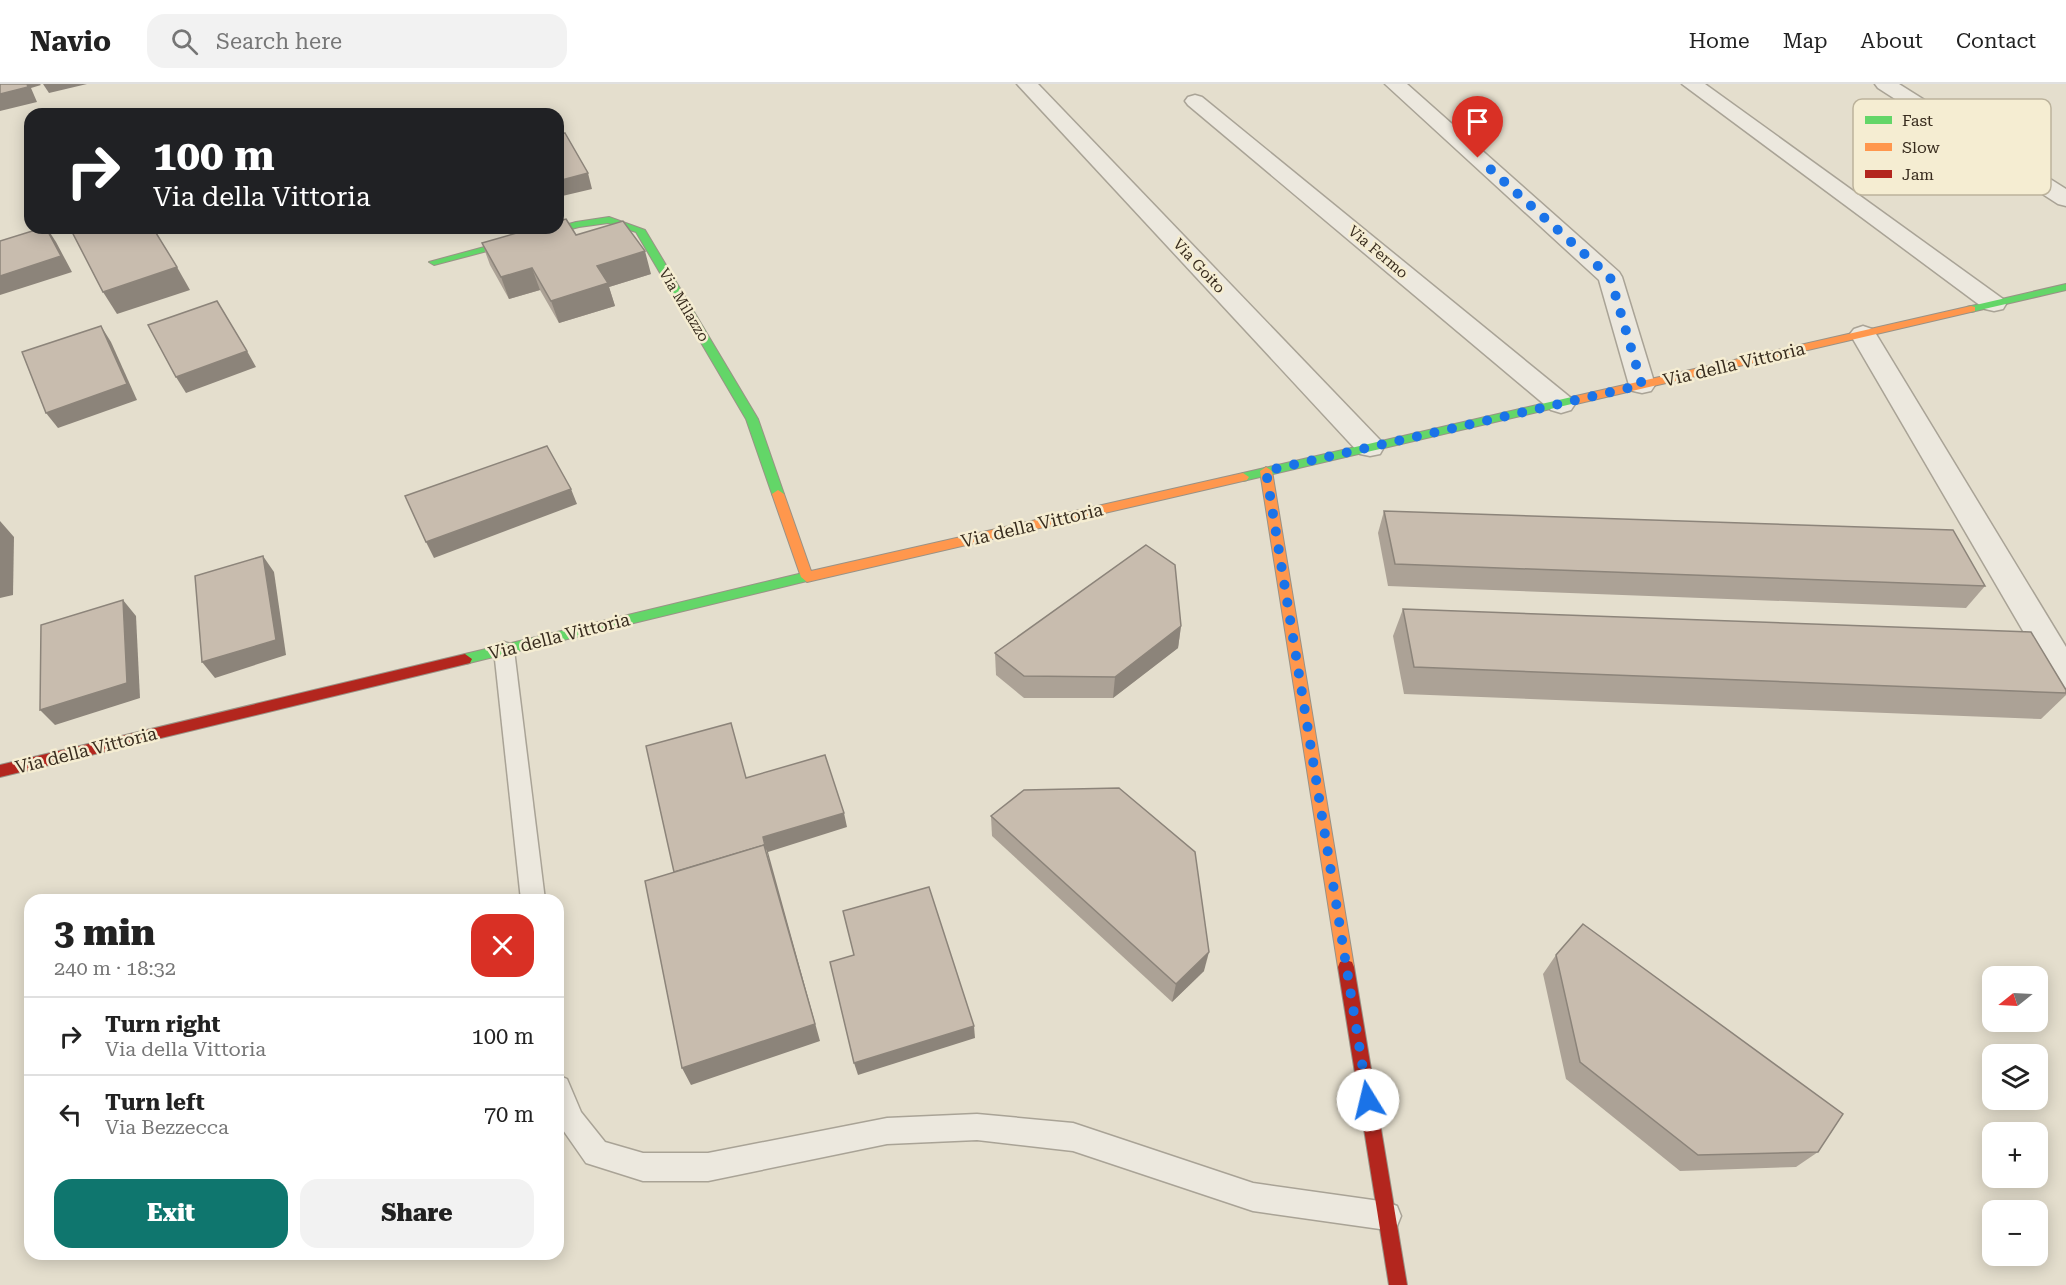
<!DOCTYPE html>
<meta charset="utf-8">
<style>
body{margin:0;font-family:"Roboto Serif",serif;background:#f2f2f2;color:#222;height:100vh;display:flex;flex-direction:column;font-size:22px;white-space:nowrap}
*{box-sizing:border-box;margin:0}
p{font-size:20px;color:#767676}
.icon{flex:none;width:33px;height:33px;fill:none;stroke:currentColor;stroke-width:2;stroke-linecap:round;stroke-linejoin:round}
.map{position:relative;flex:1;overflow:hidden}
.panel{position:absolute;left:24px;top:810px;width:540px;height:366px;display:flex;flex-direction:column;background:#fff;border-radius:18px;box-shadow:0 3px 15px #0003}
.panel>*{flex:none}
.hud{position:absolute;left:24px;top:24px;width:540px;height:126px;border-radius:18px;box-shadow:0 3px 15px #0003;background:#202124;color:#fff;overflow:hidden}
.needle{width:39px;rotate:252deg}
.fabs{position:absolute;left:1982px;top:882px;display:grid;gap:12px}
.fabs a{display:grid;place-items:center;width:66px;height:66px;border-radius:12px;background:#fff;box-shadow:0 3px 15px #0003;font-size:30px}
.pin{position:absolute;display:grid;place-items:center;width:51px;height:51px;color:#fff;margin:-62px -26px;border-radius:50% 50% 50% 0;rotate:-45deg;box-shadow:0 0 6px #0007}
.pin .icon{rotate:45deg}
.me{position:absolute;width:66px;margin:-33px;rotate:351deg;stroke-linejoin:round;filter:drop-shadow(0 0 4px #0008)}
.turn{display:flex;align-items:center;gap:21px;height:126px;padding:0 30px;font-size:27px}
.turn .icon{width:78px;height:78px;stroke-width:2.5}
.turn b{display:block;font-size:42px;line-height:51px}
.round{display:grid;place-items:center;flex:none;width:63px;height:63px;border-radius:18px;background:#f2f2f2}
.headline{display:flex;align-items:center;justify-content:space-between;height:102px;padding:0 30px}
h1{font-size:36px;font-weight:800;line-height:45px}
.primary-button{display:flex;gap:12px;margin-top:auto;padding:12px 30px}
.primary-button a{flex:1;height:69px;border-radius:18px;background:#0f766e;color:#fff;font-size:24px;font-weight:800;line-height:69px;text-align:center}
.primary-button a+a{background:#f2f2f2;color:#222}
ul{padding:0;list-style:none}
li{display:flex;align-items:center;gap:18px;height:78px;padding:0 30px;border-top:2px solid #e0e0e0}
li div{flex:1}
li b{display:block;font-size:22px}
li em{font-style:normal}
header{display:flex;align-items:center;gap:36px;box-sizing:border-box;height:84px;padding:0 30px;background:#fff;border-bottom:2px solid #e0e0e0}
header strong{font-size:28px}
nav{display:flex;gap:33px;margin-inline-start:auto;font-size:21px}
.search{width:420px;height:54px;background:#f2f2f2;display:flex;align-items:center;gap:15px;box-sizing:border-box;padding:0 21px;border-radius:18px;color:#767676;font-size:22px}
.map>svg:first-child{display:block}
</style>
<header>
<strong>Navio</strong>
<div class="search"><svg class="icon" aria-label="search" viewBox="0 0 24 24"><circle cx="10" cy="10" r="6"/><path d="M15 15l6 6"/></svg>Search here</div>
<nav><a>Home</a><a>Map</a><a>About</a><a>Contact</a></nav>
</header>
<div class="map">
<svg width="2066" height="1201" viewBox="0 0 2066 1201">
<rect width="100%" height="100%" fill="#e4decd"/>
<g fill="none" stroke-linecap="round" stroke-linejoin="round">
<defs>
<g id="lane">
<polygon points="504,558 511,560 514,566 545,816 521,816 494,566 497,560"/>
<polygon points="558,991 567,995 581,1028 605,1058 643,1069 708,1069 887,1034 977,1030 1073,1039 1253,1099 1387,1118 1397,1122 1401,1132 1397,1142 1387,1146 1253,1127 1073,1067 977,1056 887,1060 708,1097 643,1097 586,1079 563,1046 558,1036"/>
</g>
<g id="street">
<polygon points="1017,0 1038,0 1380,356 1384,363 1380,370 1370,372 1360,370"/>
<polygon points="1385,0 1407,0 1619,188 1622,193 1655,301 1651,307 1642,309 1633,307 1629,301 1599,196"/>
<polygon points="1682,0 1705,0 2003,215 2006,220 2003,225 1994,227 1985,225"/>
<polygon points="1875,0 1899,0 2066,105 2066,122 2058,120 1878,4"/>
<polygon points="1195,11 1202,13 1571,314 1575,320 1571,326 1561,329 1551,326 1188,21 1185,17 1188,13"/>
<polygon points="1863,242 1872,245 1876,250 2066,563 2066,604 2054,600 1850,250 1854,245"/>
</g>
<g id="fast">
<polygon points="609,133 645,146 758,335 784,410 782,413 774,413 772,410 746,335 636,148 608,139 579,143 434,181 429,178 576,138"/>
<polygon points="2066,200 2066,206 1971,228 1966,225 1967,223"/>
<polygon points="1576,312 1580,314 1580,318 1243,397 1237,393 1243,389"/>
<polygon points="807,488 813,493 811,496 465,580 458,575 465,570"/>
</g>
<g id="slow">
<polygon points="1971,222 1975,223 1975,227 1576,320 1570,316 1576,312"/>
<polygon points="1266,383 1272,387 1354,883 1352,888 1346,890 1340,888 1338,883 1260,387"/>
<polygon points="1243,389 1249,393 1247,396 807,498 801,493 772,410 778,406 784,410 811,487"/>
</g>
<g id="jam">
<polygon points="465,570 472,575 470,579 0,693 0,681"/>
<polygon points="1346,876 1352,878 1354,883 1407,1201 1389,1201 1338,883 1340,878"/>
</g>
</defs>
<use href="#lane" stroke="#a9a396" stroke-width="3"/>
<use href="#street" stroke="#a9a396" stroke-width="3"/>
<use href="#fast" stroke="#999286" stroke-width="2"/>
<use href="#slow" stroke="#999286" stroke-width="2"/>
<use href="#jam" stroke="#999286" stroke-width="2"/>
<use href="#lane" fill="#ece8de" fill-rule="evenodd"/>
<use href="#street" fill="#ece8de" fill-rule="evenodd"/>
<use href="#fast" fill="#63d668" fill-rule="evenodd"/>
<use href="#slow" fill="#ff974d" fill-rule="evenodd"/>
<use href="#jam" fill="#b3261e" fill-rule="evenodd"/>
</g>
<g fill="#aca296">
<polygon points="576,151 651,190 609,203 615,222 559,239 540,206 509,215 490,181 482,159"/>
<polygon points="1384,427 1985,502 1966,524 1388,502 1378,449"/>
<polygon points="1403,525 2066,606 2066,611 2041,635 1404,610 1393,552"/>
<polygon points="1181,542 1178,564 1113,614 1024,614 996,591 995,569"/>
<polygon points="991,732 1204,887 1172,918 992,752"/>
<polygon points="1556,871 1818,1068 1796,1083 1680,1087 1566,995 1543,890"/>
</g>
<g fill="#8c847a">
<polygon points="27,0 40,0 41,1 31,4 37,18 0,27 0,10"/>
<polygon points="43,0 87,0 49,9"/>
<polygon points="588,89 592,105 558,113 558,97"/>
<polygon points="47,144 56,158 72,188 0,211 0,192"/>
<polygon points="645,167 651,190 609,203 615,222 559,239 551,217 597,182"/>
<polygon points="177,183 190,206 117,230 103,208"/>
<polygon points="532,184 540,206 509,215 501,193"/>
<polygon points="101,242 111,258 137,316 58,344 46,329"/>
<polygon points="247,267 256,283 186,309 176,293"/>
<polygon points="571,405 577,420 434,474 426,458"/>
<polygon points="0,437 14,453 13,511 0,514"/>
<polygon points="263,472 274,488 286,571 215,594 202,578"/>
<polygon points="123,516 136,532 140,614 55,641 40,626"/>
<polygon points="1181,542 1178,564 1113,614 1115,593"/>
<polygon points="844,729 847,743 768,768 820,957 691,1001 682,984 770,781 763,753"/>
<polygon points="1209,868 1204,887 1172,918 1176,900"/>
<polygon points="974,942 975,954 858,991 854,979"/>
</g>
<g fill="#c8bcae" stroke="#8c847a" stroke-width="1.5">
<polygon points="0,0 27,0 28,3 0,10"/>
<polygon points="565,49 588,89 558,97 558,51"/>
<polygon points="566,135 576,151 623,137 645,167 597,182 608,199 551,217 532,184 501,193 482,159 534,144 558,144 558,137"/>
<polygon points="42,144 46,144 61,172 0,192 0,157"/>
<polygon points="70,144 153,144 177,183 103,208"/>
<polygon points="217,217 247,267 176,293 148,241"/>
<polygon points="101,242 127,300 46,329 22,268"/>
<polygon points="547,362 571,405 426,458 405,412"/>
<polygon points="1384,427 1953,446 1985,502 1395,480"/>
<polygon points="1146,461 1175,481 1181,542 1115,593 1024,592 995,569"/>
<polygon points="263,472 276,556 202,578 195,492"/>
<polygon points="123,516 127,599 40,626 41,541"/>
<polygon points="1403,525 2031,548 2066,606 2066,609 1414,583"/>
<polygon points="731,639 746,694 825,671 844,729 763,753 766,766 764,761 674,788 646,662"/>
<polygon points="1119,704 1195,768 1209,868 1176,900 991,732 1024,706"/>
<polygon points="764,761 815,940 682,984 645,797"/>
<polygon points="929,803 974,942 854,979 830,878 854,871 843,827"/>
<polygon points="1583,840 1843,1030 1818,1068 1698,1071 1580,978 1556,871"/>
</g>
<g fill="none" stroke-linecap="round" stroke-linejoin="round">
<polyline stroke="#1a73e8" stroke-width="10" stroke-dasharray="0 18" points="1368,1016 1266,387 1642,301 1610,193 1478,74"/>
</g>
<g text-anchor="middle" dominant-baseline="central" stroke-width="5" stroke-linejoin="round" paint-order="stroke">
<g font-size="15" fill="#382c1e" stroke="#f5edd2">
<text transform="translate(1378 168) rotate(40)">Via Fermo</text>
<text transform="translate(1199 182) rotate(47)">Via Goito</text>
<text transform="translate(684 221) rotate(59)">Via Milazzo</text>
</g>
<g font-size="18" fill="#382c1e" stroke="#f5edd2">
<text transform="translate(1734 280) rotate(-13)">Via della Vittoria</text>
<text transform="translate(1032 441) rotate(-13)">Via della Vittoria</text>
<text transform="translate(559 552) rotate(-14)">Via della Vittoria</text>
<text transform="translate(86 666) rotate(-14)">Via della Vittoria</text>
</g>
</g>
<rect x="1853" y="15" width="198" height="96" rx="9" fill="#f5edd2" stroke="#bcb39c" stroke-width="1.5"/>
<rect x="1865" y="32" width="27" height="8" fill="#63d668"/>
<rect x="1865" y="59" width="27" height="8" fill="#ff974d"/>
<rect x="1865" y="86" width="27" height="8" fill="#b3261e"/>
<g font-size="16" fill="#382c1e">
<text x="1902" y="42">Fast</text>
<text x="1902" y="69">Slow</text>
<text x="1902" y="96">Jam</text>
</g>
</svg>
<div class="fabs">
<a><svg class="needle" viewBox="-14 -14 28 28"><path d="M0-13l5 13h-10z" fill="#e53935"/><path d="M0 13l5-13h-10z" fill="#767676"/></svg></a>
<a><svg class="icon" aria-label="layers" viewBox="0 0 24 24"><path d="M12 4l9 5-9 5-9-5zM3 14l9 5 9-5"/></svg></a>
<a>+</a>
<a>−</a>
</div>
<div class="pin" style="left:1478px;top:74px;background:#d93025"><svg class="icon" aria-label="arrive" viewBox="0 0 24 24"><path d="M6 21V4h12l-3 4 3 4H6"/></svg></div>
<svg class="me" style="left:1368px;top:1016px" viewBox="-20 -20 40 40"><circle r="19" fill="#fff"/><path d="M0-13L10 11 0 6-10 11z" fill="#1a73e8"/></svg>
<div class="hud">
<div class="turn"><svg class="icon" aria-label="right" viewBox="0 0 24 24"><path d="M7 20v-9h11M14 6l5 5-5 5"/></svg><div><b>100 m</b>Via della Vittoria</div></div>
</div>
<section class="panel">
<div class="headline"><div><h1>3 min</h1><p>240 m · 18:32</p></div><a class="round" style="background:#d93025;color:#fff"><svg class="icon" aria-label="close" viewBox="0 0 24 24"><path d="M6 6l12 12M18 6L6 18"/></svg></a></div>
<ul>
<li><svg class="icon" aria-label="right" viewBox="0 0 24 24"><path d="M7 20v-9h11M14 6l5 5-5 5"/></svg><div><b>Turn right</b><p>Via della Vittoria</p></div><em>100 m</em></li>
<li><svg class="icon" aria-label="left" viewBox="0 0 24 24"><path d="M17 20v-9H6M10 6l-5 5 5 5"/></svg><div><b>Turn left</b><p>Via Bezzecca</p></div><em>70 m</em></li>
</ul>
<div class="primary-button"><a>Exit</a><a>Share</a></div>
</section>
</div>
